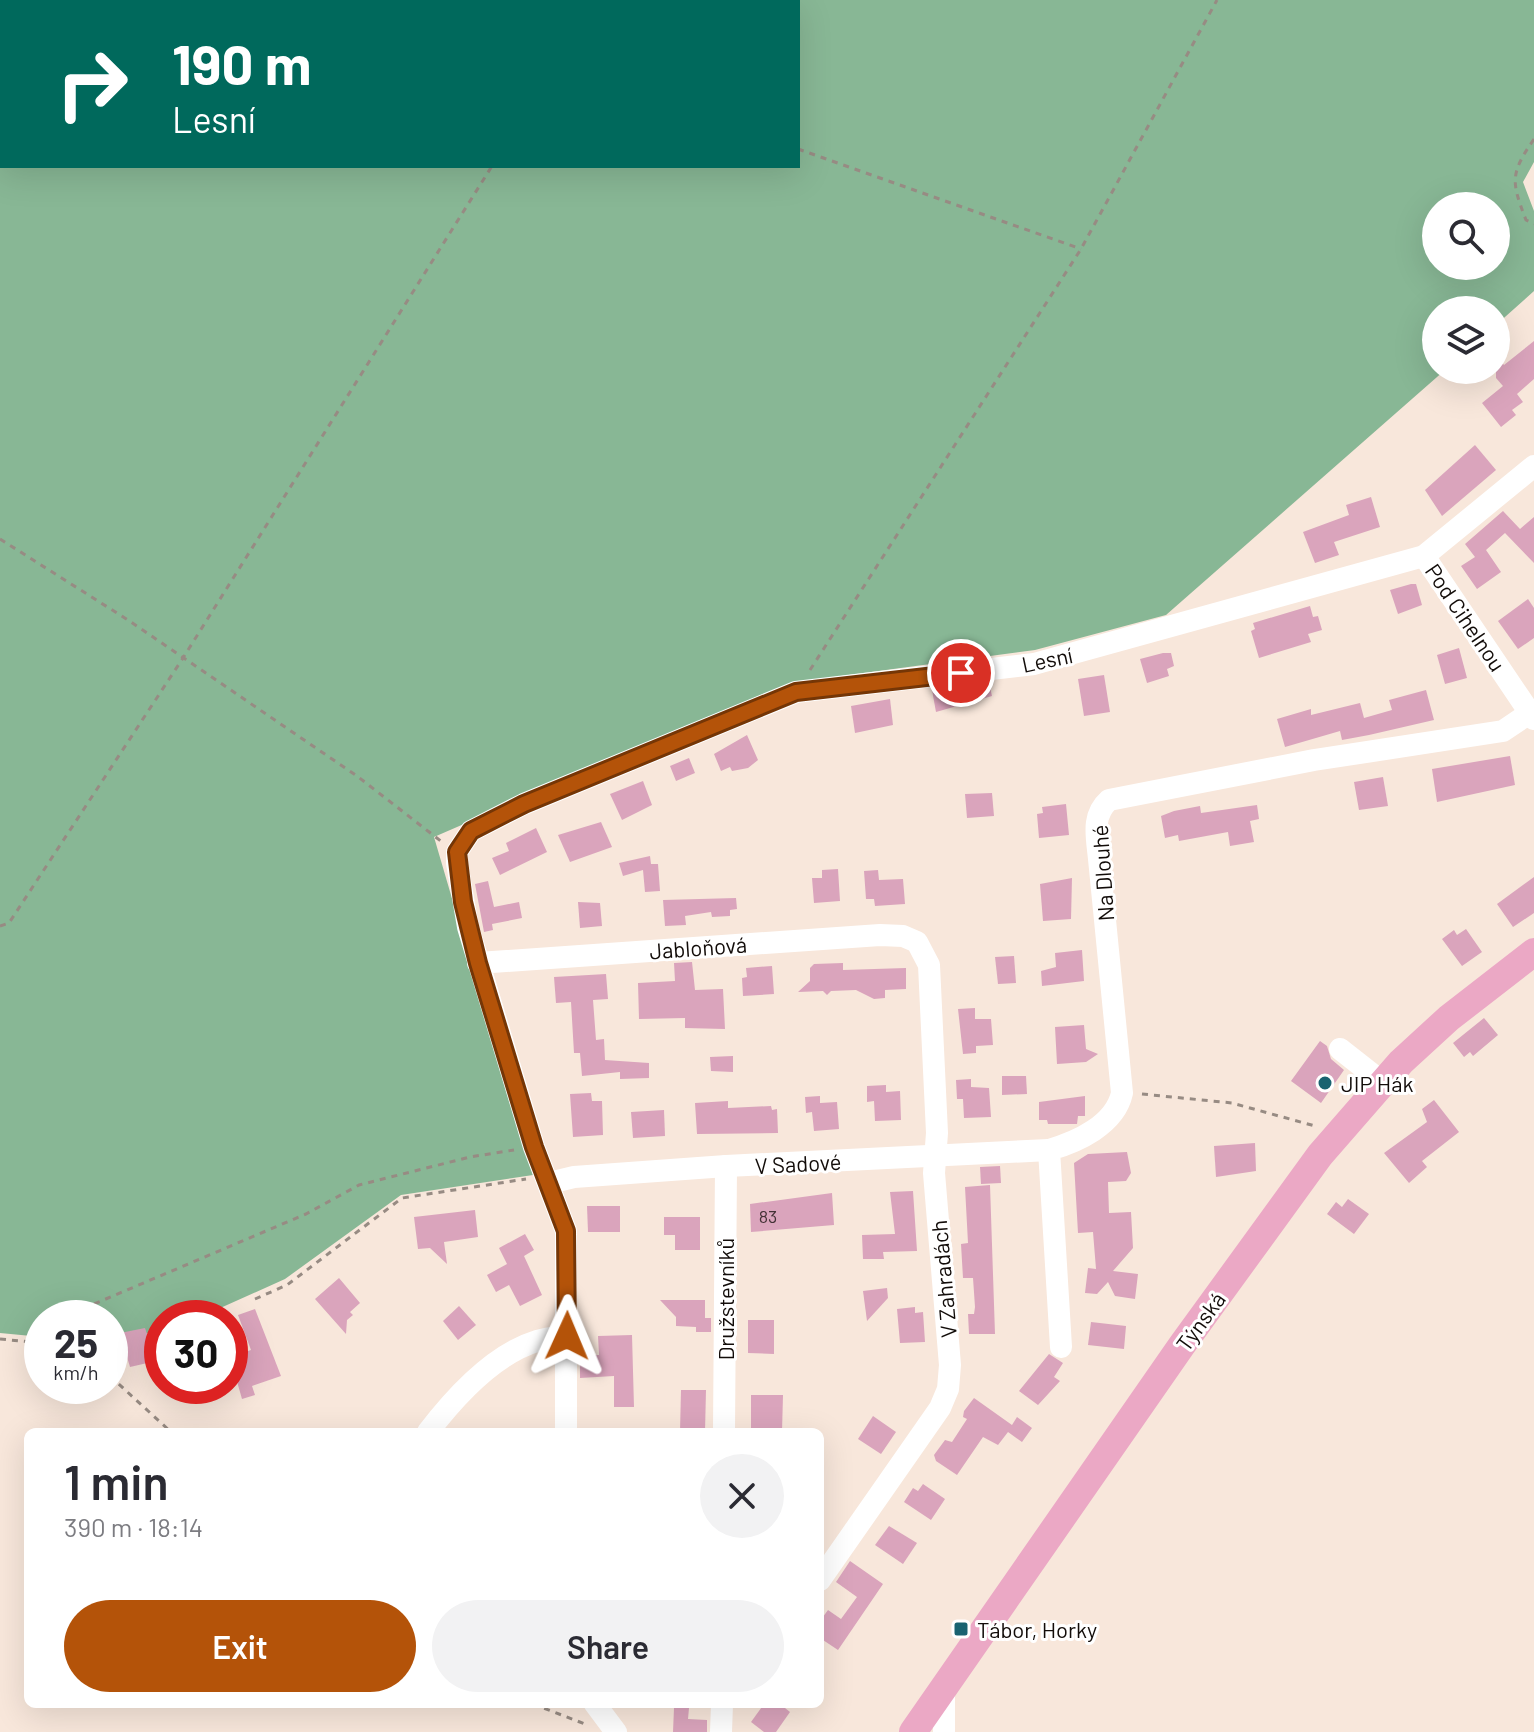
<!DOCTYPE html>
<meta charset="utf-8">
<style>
body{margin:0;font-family:Barlow,sans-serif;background:#f2f2f3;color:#2b2b33;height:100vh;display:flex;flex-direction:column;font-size:30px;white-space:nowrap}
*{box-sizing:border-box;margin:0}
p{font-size:26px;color:#7c7c81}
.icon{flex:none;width:44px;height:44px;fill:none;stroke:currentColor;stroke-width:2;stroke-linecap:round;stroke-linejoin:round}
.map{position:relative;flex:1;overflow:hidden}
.panel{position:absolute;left:24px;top:1428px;width:800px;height:280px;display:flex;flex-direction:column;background:#fff;border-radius:12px;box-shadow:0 8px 32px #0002}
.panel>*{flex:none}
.top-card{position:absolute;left:0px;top:0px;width:800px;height:168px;box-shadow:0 8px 32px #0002;background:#00695c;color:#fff;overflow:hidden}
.controls{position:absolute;left:1422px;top:192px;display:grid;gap:16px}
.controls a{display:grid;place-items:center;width:88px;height:88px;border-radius:50%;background:#fff;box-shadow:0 8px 32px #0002;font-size:40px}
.speed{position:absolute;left:24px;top:1300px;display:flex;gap:16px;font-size:40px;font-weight:700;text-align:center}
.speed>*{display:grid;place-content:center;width:104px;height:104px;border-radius:50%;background:#fff;box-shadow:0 8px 32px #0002;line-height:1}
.speed small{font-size:20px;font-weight:400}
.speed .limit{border:12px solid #d22;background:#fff;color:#111}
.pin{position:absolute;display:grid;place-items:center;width:68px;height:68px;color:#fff;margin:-34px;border:4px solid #fff;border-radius:50%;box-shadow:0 2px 8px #0007}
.me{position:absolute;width:88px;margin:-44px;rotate:1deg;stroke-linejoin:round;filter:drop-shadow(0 0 6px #0008)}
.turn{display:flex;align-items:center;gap:28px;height:168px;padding:0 40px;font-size:36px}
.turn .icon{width:104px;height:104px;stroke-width:2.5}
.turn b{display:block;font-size:56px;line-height:68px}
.round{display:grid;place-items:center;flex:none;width:84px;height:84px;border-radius:42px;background:#f2f2f3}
.headline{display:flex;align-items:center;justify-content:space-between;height:136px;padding:0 40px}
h1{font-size:48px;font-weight:600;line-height:60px}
.cta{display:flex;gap:16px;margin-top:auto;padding:16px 40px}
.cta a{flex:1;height:92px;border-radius:48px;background:#b45309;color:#fff;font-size:32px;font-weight:600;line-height:92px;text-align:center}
.cta a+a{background:#f2f2f3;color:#2b2b33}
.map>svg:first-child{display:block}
</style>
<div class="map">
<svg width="1534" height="1732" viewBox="0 0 1534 1732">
<rect width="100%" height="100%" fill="#f8e7db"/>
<path fill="#88b795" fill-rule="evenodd" d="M0,0H1534V162L1523,182L1534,211V291L1496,325V310H1436V370H1445L1166,615L1035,650L804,681L766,693L434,837L533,1175L401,1195L285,1279L198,1318H162V1330L110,1342V1318H42V1337L0,1333ZM2,2H798V166H2ZM1436,206H1496V266H1436Z"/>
<g fill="#daa4bc">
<polygon points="1534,341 1534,379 1517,394 1523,402 1512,410 1516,415 1501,427 1482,403 1503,386 1496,378 1496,355 1504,365"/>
<polygon points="1475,445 1496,470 1442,516 1425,490"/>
<polygon points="1371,497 1380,527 1334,542 1339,555 1315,563 1303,532 1349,515 1346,505"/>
<polygon points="1503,511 1520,529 1534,517 1534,563 1505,533 1486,550 1501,572 1477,589 1461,566 1475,557 1465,544"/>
<polygon points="1411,584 1416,584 1422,605 1398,614 1390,590"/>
<polygon points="1528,599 1534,608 1534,638 1518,649 1498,621"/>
<polygon points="1310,606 1313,617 1318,616 1322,630 1308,634 1311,642 1259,658 1251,631 1255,629 1253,623"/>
<polygon points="1459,648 1467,678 1445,684 1437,655"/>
<polygon points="1163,653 1171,653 1174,666 1167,669 1169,676 1147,683 1140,659"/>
<polygon points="1104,675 1110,712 1084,716 1078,679"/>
<polygon points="989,683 992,696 936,712 932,690"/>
<polygon points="1426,690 1434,720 1369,735 1342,740 1340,731 1285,747 1277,719 1311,709 1311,715 1360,703 1364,718 1392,710 1389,700"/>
<polygon points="890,699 893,725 855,733 851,706"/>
<polygon points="747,735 758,760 748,768 732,771 730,767 721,771 714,754"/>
<polygon points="1510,756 1515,785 1437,802 1432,769"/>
<polygon points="689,758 695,773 676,781 670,766"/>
<polygon points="1383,777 1388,806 1359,810 1354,782"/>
<polygon points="643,781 652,805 622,820 610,794"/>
<polygon points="992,793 994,816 967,818 965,794"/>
<polygon points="1066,804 1069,835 1039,838 1037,814 1043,813 1042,807"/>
<polygon points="1257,805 1259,819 1250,821 1254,842 1230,846 1228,832 1179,841 1178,835 1165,838 1161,816 1174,811 1200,806 1201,813"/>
<polygon points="601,822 612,847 570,862 558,835"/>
<polygon points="536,828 547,852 500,875 492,858 509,851 506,843"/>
<polygon points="650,856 651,864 658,864 660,891 645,892 643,870 623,876 619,863"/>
<polygon points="838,869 840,901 814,903 812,878 822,878 822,870"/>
<polygon points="878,870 879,880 903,879 905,904 875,906 874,899 866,899 864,871"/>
<polygon points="1534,877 1534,913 1513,927 1497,904"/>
<polygon points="1072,878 1071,919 1043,921 1040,884"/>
<polygon points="488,881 494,907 519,902 522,918 492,924 493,930 484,932 475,884"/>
<polygon points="736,898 737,909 730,910 730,916 712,917 711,912 685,916 686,925 665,926 663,900"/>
<polygon points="578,902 600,903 602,926 580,928"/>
<polygon points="1466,929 1482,952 1462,966 1442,939 1454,930 1457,935"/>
<polygon points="1082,950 1084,981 1042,986 1041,971 1056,967 1055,953"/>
<polygon points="1014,956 1016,983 998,984 995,957"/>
<polygon points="692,962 695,990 723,989 725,1029 685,1028 685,1018 639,1019 638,983 675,981 674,963"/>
<polygon points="843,963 843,970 906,968 906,989 885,990 885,998 874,999 856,990 831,991 827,995 823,991 798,992 810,981 810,968 814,964"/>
<polygon points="772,966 774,994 743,996 742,978 747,977 746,968"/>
<polygon points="606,974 608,999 593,1000 596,1040 604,1039 605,1060 649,1063 649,1078 620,1079 620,1072 582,1076 580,1053 574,1053 571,1002 556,1003 554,977"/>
<polygon points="975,1008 975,1019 991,1019 993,1045 976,1046 976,1053 963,1054 958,1009"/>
<polygon points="1484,1018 1498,1035 1473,1056 1470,1052 1464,1057 1453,1043"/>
<polygon points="1084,1025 1086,1049 1098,1054 1086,1062 1057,1064 1055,1027"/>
<polygon points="1320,1041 1327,1046 1331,1059 1344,1070 1321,1103 1291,1081"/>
<polygon points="733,1056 733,1072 711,1071 710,1057"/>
<polygon points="1002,1076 1026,1076 1027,1094 1002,1095"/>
<polygon points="971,1079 971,1087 989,1088 991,1117 964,1118 963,1099 957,1099 956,1080"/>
<polygon points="886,1085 886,1092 900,1091 901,1120 875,1121 874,1101 867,1102 867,1086"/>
<polygon points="591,1093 592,1101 602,1101 603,1135 573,1137 570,1094"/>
<polygon points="820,1096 820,1103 837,1102 839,1129 814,1131 812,1112 806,1113 805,1097"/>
<polygon points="1085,1096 1085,1116 1078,1116 1077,1124 1048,1124 1047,1120 1039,1120 1039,1102"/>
<polygon points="1434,1100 1459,1132 1422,1161 1427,1167 1409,1183 1384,1153 1427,1122 1422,1109"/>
<polygon points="728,1101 728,1108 771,1106 772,1110 777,1109 778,1133 697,1134 695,1103"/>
<polygon points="664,1110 665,1136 633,1138 631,1112"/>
<polygon points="1255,1143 1256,1171 1216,1177 1214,1146"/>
<polygon points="1127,1152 1131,1173 1126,1181 1108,1182 1109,1213 1131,1212 1133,1248 1113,1271 1138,1274 1135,1299 1115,1296 1108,1282 1097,1294 1085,1293 1088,1268 1096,1269 1093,1232 1078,1233 1074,1163 1088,1154"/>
<polygon points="1000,1166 1001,1183 981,1184 980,1167"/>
<polygon points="990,1185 995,1334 969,1334 968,1314 974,1314 975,1307 973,1278 963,1278 961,1244 968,1243 965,1187"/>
<polygon points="913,1191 917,1251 883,1252 884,1259 863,1259 862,1235 895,1234 890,1192"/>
<polygon points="832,1193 834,1225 751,1232 750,1204"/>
<polygon points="1348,1199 1369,1214 1354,1234 1327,1214 1336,1202 1342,1207"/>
<polygon points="587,1206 620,1206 620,1232 588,1232"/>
<polygon points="475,1210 478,1237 444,1242 447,1264 430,1248 418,1249 414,1217"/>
<polygon points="664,1217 700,1217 700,1250 675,1250 675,1235 664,1235"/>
<polygon points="525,1234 534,1250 524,1256 542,1295 520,1306 509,1285 496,1292 487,1275 507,1264 499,1248"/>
<polygon points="339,1278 360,1303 350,1312 353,1315 347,1320 346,1334 315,1299"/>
<polygon points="887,1288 888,1298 867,1321 863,1291"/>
<polygon points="660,1300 705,1300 705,1318 711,1318 711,1332 696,1332 696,1327 676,1326 676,1317"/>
<polygon points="459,1306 476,1325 458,1340 443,1321"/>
<polygon points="915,1307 915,1313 923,1312 925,1342 900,1343 897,1309"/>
<polygon points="255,1309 281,1376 252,1386 255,1395 242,1399 230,1357 251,1350 238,1315"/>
<polygon points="748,1320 774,1320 774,1354 748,1353"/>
<polygon points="1091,1322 1126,1326 1124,1349 1088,1345"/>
<polygon points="145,1328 156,1361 130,1367 127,1357 110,1361 110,1335"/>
<polygon points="632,1335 634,1407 614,1407 614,1376 580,1378 580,1356 599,1355 598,1336"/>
<polygon points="1049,1354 1063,1363 1054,1377 1060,1381 1038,1405 1019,1391"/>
<polygon points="681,1390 706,1390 705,1432 680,1432"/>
<polygon points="751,1395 783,1395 782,1432 751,1432"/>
<polygon points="974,1398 1012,1425 1017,1417 1032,1428 1022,1442 1008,1432 998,1445 983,1437 957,1475 936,1461 934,1455 945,1440 952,1442 967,1419 963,1417 964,1411"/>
<polygon points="873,1416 896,1432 881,1454 858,1439"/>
<polygon points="923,1484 945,1499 931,1520 904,1502 913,1488 918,1491"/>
<polygon points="889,1526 917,1543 903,1564 875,1545"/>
<polygon points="850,1561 883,1584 838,1650 820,1638 820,1621 828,1610 841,1619 857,1597 836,1582"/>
<polygon points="764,1704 780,1704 790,1712 776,1732 764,1732 751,1722"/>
<polygon points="674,1708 689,1708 688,1719 707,1720 707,1732 673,1732"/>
</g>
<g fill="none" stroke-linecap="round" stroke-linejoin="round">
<g stroke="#978b83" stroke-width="3" stroke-dasharray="6 6" stroke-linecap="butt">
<polyline points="381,0 386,2"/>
<polyline points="595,2 596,0"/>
<path d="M1534,139C1510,174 1511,181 1526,220L1534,224"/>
<polyline points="798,149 1081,249"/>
<polyline points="0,539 128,620 357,776 442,842"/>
<polyline points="810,670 1081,249 1217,0"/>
<polyline points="0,926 9,923 183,658 492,166"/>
<polyline points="1142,1094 1232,1103 1315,1126"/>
<polyline points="255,1299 287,1285 402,1198 526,1179"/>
<polyline points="61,1318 306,1214 359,1185 470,1157 514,1150"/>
<polyline points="0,1339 42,1343"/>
<polyline points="28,1339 42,1330"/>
<polyline points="110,1376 171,1432"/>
<polyline points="533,1704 585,1724"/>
</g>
<g stroke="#fff" stroke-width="22">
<polyline points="1424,556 1534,719"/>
<polyline points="478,963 880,935 903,936 917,942 929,965 937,1133 934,1173 950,1365 948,1389 940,1408 820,1580"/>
<polyline points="1340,1049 1382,1082"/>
<polyline points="549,1183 574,1177 726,1166 1049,1150"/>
<path d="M1061,1347L1049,1150C1077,1142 1115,1125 1122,1093L1099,859C1097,837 1091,816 1109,800L1314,760L1503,731L1534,710"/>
<path d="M428,1432C454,1398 494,1354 537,1341C546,1338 558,1337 567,1336"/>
<polyline points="566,1432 566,1231 534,1147 468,927 457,863 457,852 471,831 524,804 796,692 1034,664 1424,556 1534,466"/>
<polyline points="724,1432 726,1166"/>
<polyline points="944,1688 944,1732"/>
<polyline points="595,1704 616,1732"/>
<polyline points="721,1732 722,1704"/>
</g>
<polyline stroke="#eba8c5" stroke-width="28" points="913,1732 1182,1345 1320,1155 1401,1062 1449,1018 1534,952"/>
</g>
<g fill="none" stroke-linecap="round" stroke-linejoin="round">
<defs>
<polyline id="route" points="567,1336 566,1231 534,1147 478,963 463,902 457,852 471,831 524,804 796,692 961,673"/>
</defs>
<use href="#route" stroke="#753606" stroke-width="20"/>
<use href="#route" stroke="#b45309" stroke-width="14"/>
</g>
<g fill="#196270" stroke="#fff" stroke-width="3">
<circle cx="1325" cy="1083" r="8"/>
<rect x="953" y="1621" width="16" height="16" rx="4"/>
</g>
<g text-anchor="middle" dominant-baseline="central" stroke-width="6" stroke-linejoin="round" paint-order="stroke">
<g font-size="18" fill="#443236">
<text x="768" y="1216">83</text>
</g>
<g font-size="22" fill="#120c09" stroke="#fff">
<text transform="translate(1466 617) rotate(56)">Pod Cihelnou</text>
<text transform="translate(1047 659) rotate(-12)">Lesní</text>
<text transform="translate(1102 873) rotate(-94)">Na Dlouhé</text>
<text transform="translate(698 947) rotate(-4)">Jabloňová</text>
<text transform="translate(798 1163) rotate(-3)">V Sadové</text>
<text transform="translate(943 1279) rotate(-95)">V Zahradách</text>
<text transform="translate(725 1299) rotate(-90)">Družstevníků</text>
<text transform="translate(1200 1321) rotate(-54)">Týnská</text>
</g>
<g font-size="22" fill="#120c09" stroke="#fff" text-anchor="start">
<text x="1341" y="1083">JIP Hák</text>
<text x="977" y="1629">Tábor, Horky</text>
</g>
</g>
</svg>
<div class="controls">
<a><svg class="icon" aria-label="search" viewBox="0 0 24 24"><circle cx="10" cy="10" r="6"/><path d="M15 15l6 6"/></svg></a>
<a><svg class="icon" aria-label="layers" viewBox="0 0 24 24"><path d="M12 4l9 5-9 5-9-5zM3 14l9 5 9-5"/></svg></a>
</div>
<div class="speed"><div>25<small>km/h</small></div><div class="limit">30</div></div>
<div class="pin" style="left:961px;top:673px;background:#d93025"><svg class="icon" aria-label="arrive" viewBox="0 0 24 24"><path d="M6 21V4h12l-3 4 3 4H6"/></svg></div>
<svg class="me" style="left:567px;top:1336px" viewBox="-20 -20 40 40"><path d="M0-17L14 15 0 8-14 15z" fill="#b45309" stroke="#fff" stroke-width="4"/></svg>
<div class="top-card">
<div class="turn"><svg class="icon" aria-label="right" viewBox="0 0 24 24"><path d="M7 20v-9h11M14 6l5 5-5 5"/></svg><div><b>190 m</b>Lesní</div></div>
</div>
<section class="panel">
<div class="headline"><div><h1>1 min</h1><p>390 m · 18:14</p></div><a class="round"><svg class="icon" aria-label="close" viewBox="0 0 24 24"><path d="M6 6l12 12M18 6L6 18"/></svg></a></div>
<div class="cta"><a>Exit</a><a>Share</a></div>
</section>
</div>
